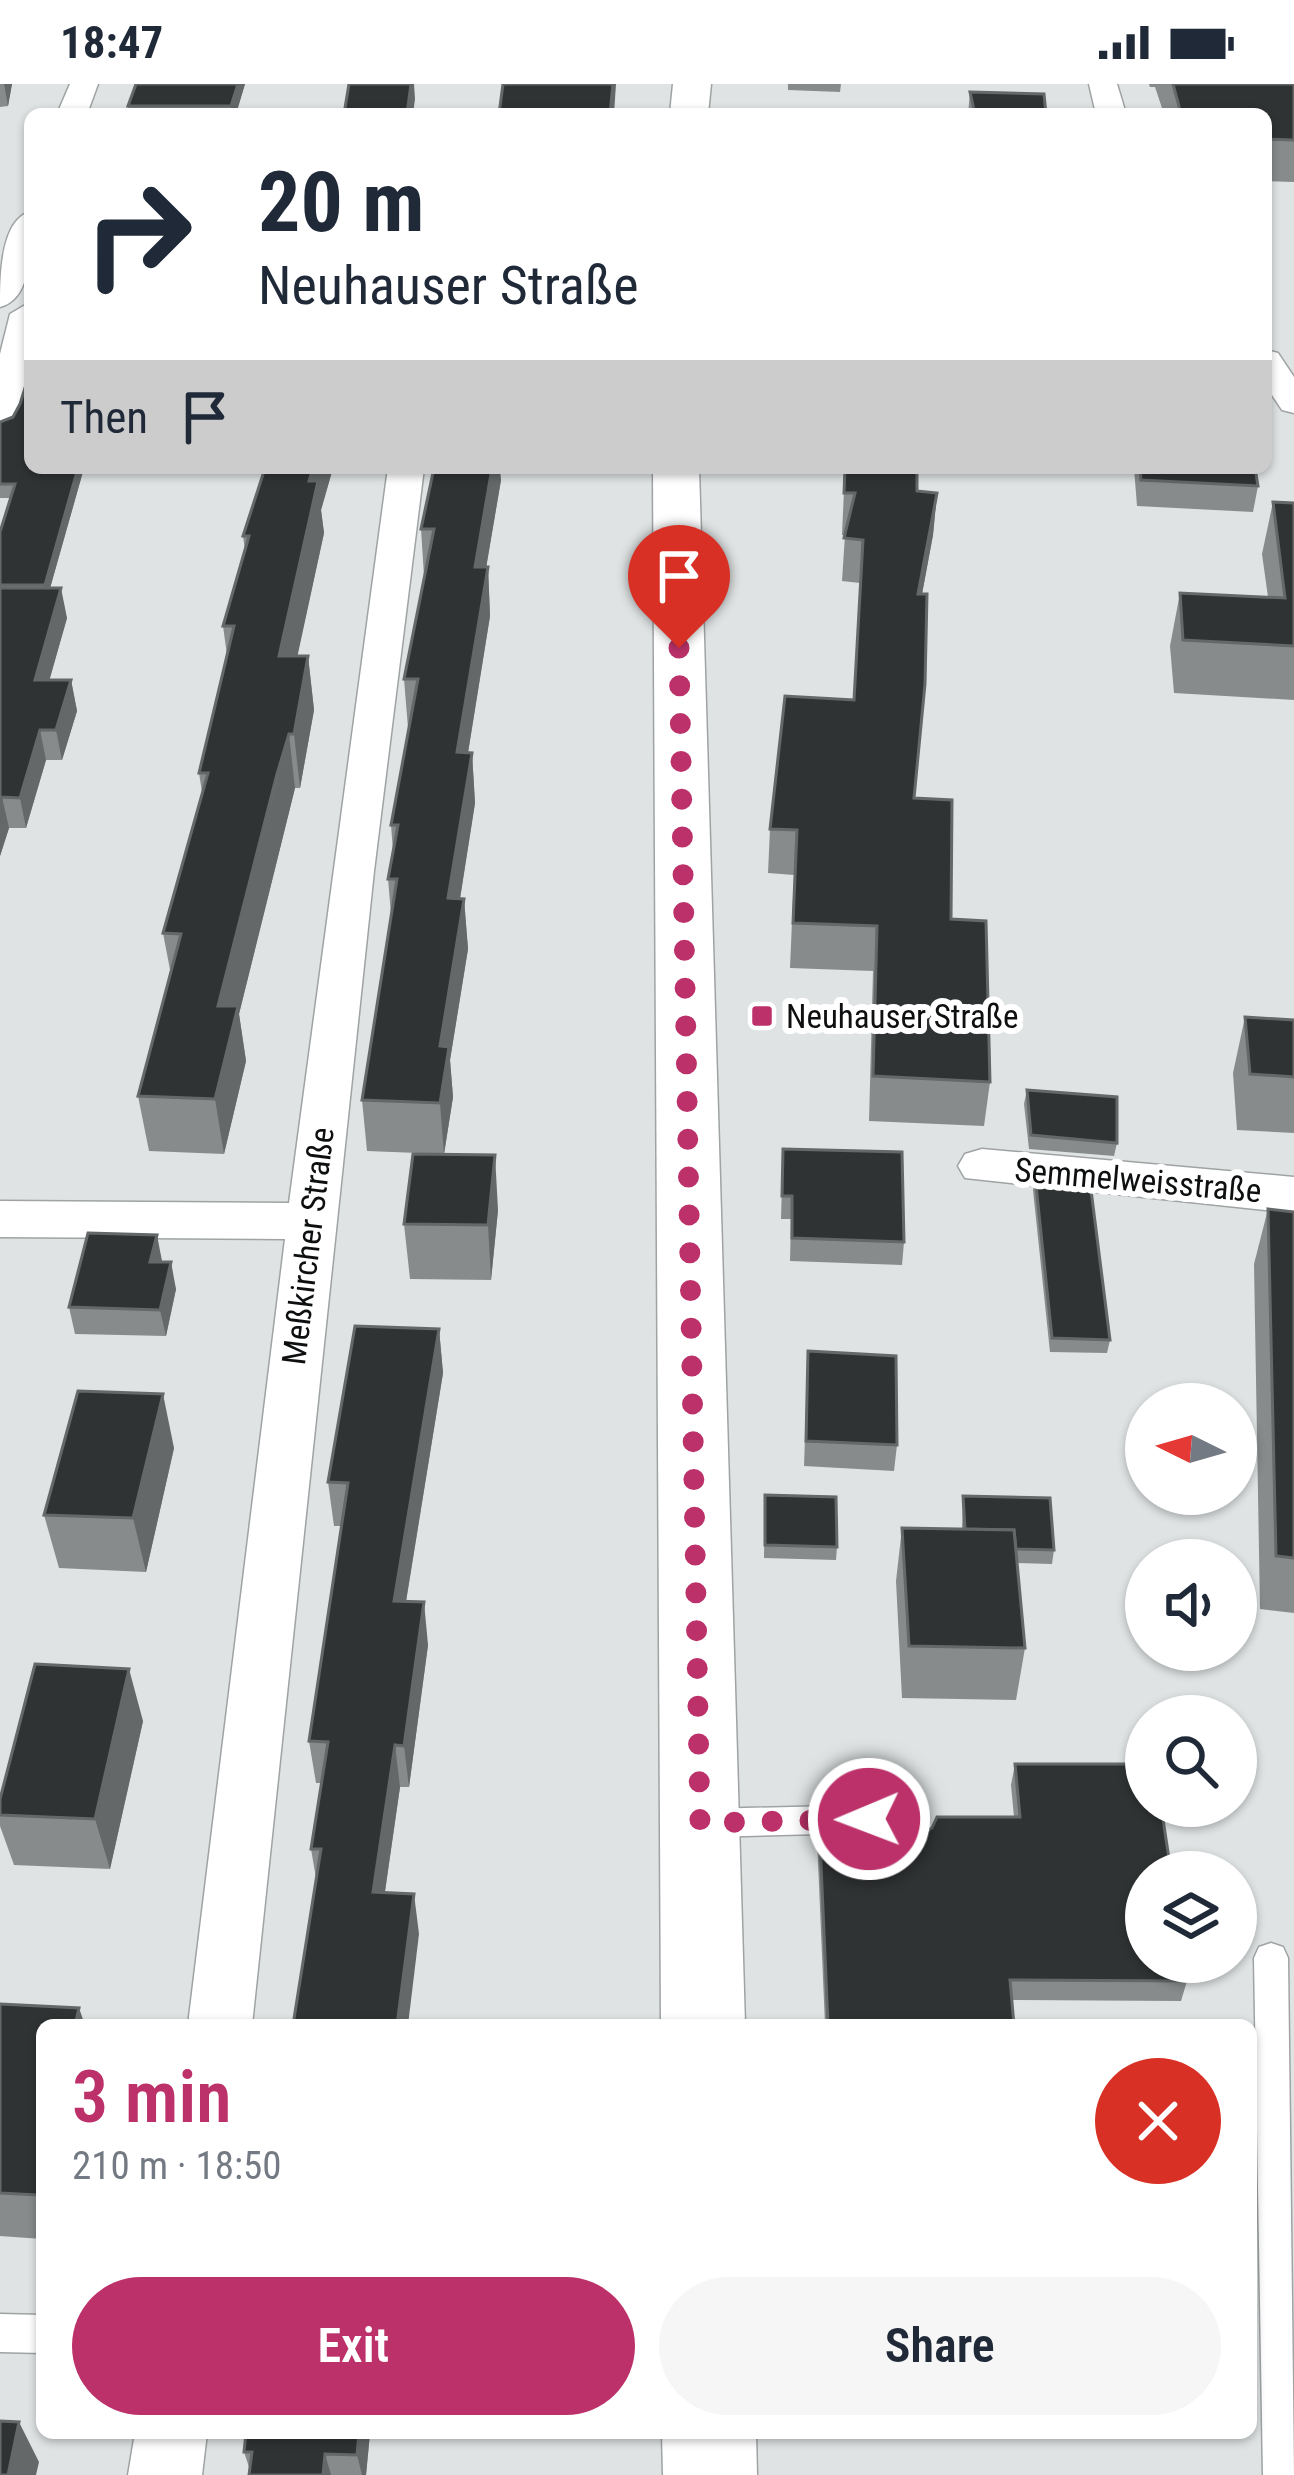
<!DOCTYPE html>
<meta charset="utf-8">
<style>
body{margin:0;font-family:"Roboto Condensed",sans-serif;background:#f6f6f7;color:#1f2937;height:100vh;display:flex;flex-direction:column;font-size:45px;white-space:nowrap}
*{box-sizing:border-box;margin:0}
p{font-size:39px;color:#747a83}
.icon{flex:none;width:66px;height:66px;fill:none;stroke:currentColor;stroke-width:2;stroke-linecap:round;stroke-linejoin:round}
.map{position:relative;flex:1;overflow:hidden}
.sheet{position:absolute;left:36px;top:1935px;width:1221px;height:420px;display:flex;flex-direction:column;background:#fff;border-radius:18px;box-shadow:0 3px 9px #0004}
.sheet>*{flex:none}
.banner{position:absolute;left:24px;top:24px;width:1248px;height:366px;border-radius:18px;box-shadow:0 3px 9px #0004;background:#fff;color:#1f2937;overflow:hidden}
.needle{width:78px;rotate:275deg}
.fabs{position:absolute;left:1125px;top:1299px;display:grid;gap:24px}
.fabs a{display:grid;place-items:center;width:132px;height:132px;border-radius:50%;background:#fff;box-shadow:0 3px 9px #0004;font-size:60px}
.pin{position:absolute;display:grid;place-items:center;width:102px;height:102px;color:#fff;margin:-123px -51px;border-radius:50% 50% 50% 0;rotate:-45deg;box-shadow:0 0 12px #0007}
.pin .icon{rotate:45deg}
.me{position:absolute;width:132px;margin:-66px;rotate:269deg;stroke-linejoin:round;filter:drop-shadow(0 0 9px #0008)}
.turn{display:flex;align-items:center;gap:42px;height:252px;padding:0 36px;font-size:54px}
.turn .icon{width:156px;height:156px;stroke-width:2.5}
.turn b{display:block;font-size:84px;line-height:102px}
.then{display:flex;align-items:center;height:114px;padding:0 36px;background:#0003;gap:24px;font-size:45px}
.round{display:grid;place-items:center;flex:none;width:126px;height:126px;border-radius:63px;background:#f6f6f7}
.summary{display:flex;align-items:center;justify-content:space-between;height:204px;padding:0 36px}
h1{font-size:72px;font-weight:600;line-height:90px;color:#bc316a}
.button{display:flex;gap:24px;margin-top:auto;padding:24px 36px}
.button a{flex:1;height:138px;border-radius:72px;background:#bc316a;color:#fff;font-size:48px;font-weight:600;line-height:138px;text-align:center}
.button a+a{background:#f6f6f7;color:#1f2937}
.status{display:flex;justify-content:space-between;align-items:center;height:84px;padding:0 60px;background:#fff;direction:ltr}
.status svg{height:33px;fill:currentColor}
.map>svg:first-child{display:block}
</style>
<div class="status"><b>18:47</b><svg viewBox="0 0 49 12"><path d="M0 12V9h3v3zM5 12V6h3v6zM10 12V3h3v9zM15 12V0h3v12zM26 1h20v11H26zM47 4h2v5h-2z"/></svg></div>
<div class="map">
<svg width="1294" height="2391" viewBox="0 0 1294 2391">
<rect width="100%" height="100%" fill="#dfe3e4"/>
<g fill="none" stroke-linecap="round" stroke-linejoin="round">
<defs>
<g id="service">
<polygon points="911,1720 922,1724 930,1753 925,1763 914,1767 903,1763 897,1748 707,1753 696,1749 691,1739 696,1729 707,1725"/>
<polygon points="1271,1859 1283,1863 1288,1874 1294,2391 1263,2391 1254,1874 1259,1863"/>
<polygon points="0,2230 42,2231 42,2269 0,2268"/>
</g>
<g id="minor">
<polygon points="70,0 98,0 87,30 57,30"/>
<polygon points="1089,0 1117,0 1126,30 1096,30"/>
<path d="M30,128C30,156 35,214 0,223C0,195 0,136 30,128Z"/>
<path d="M27,220C39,250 31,315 12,344L0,348V270L10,230Z"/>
<polygon points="1266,266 1278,269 1294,293 1294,329 1282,326 1266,302"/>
<polygon points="388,384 424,384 374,787 252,1941 188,1941 285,1155 0,1153 0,1117 289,1119"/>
<polygon points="982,1065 1294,1093 1294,1129 965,1094 958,1082 965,1070"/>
<polygon points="135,2349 207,2349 202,2391 128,2391"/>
</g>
<g id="tertiary">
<polygon points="673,0 711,0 708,30 670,30"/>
<polygon points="653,384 699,384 745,1941 661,1941"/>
<polygon points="662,2349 756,2349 757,2391 663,2391"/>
</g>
</defs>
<use href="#service" stroke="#9fa3a4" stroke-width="3"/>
<use href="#minor" stroke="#9fa3a4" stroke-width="3"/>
<use href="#tertiary" stroke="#9fa3a4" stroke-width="3"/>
<use href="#service" fill="#fff" fill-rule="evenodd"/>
<use href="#minor" fill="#fff" fill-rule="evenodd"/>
<use href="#tertiary" fill="#fff" fill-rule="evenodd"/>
</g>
<g fill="#888b8c">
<polygon points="0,0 12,0 8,22 0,23"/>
<polygon points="136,0 245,0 236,30 129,30 128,22"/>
<polygon points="788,0 841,0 840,8 788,6"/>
<polygon points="1149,0 1294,0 1294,98 1266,97 1266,30 1164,30 1155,3 1150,3"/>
<polygon points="970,8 1046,30 968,30"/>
<polygon points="0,338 84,384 50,504 67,534 49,596 71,596 77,627 62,676 46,676 26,744 9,744 0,772 0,448 10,414 0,414"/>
<polygon points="262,384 333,384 321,426 324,449 297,572 308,572 314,626 300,704 295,704 239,930 246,977 224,1070 149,1067 138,1012 171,891 163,849 202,708 199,689 227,571 223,542 245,466 243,452 263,390"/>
<polygon points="845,384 917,407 937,409 933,451 922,510 914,714 951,835 990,998 984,1042 869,1037 873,887 790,884 794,791 768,789 770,745 854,616 860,499 842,497 845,451 842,451"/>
<polygon points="1134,384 1255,384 1258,402 1253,428 1137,422"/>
<polygon points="501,396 486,483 488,483 490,532 468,669 472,669 475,719 460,815 464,815 468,865 450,976 453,1013 444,1070 367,1067 362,1016 391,830 388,795 393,767 391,741 408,644 404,595 424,492 421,445"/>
<polygon points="1273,418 1294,419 1294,616 1174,609 1170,562 1180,509 1268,513 1262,470"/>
<polygon points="1245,933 1294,936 1294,1049 1237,1046 1233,989"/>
<polygon points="1027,1006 1117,1059 1114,1072 1029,1065 1024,1020"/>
<polygon points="783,1065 904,1158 902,1181 790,1177 791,1135 781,1135"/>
<polygon points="1035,1092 1110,1256 1107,1269 1050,1268 1033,1106"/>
<polygon points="1268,1125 1294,1128 1294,1529 1260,1525 1254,1180"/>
<polygon points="498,1126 491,1196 410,1195 404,1140"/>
<polygon points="162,1178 176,1205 166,1252 75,1250 69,1223"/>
<polygon points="439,1245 443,1289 406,1518 428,1561 409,1703 400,1703 385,1808 419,1850 316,1794 311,1765 321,1699 316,1699 309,1657 341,1442 334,1442 328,1398"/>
<polygon points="808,1267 897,1361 894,1387 804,1382"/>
<polygon points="174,1364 146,1488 59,1484 44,1431"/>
<polygon points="765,1411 837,1463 836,1476 764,1474"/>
<polygon points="963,1412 1054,1466 1052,1480 1017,1479 1025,1564 1016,1616 902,1614 896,1497 902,1444 962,1445"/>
<polygon points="143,1637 110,1785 14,1781 0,1742 0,1715"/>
<polygon points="1015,1680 1187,1897 1181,1917 1011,1916 1014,1941 825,1941 817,1755 819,1734 904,1747 919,1751 1014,1733 1011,1701"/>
<polygon points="0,1920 42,1941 42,2155 0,2152"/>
<polygon points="370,2349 366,2391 249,2391 250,2386 244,2368"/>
</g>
<g fill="#646869">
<polygon points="4,0 12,0 8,22"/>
<polygon points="238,0 245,0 236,30 232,30 231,22"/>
<polygon points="411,0 414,0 415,15 413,30 407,30"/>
<polygon points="613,0 616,0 614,30 610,30"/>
<polygon points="78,384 84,384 47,515 45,501"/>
<polygon points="313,384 333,384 321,426 324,449 286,625 279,572"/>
<polygon points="492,384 500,384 501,396 478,532 475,483"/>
<polygon points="937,409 933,451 914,553 918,510"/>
<polygon points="488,483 490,532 460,718 457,668"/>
<polygon points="61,504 67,534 41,626 35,596"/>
<polygon points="308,572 314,626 300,704 294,650"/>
<polygon points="71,596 77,627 62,676 56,646"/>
<polygon points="40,646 46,676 26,744 20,714"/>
<polygon points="289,650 295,704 239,930 246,977 224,1070 215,1015 218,922"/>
<polygon points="472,669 475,719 452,865 448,814"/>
<polygon points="2,713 9,744 0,772 0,720"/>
<polygon points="464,815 468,865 450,976 453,1013 444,1070 440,1019 440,962"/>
<polygon points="495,1071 498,1126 491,1196 488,1141"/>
<polygon points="157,1151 162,1177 155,1204 150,1178"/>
<polygon points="171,1178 176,1205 166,1252 160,1226"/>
<polygon points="439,1245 443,1289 399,1560 394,1517"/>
<polygon points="163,1310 174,1364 146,1488 133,1434"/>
<polygon points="424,1518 428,1561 409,1703 404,1662"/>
<polygon points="129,1585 143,1637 110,1785 95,1735"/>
<polygon points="395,1661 400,1703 379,1848 373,1808"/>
<polygon points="414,1810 419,1850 408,1941 397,1941"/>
<polygon points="79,1924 85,1941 75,1941"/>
<polygon points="19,2338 39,2378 36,2391 8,2391"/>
<polygon points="359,2349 370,2349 366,2391 362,2391 357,2371"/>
<polygon points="325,2370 331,2391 323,2391"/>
</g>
<g fill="#303334" stroke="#646869" stroke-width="3">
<polygon points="136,0 238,0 231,22 128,22"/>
<polygon points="349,0 411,0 407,30 344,30"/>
<polygon points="503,0 613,0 610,30 499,30"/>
<polygon points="1173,0 1294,0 1294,56 1266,55 1266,30 1181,30"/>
<polygon points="970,8 1044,10 1046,30 975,30"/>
<polygon points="30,288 30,384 78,384 45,501 0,501 0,448 15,400 0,400 0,338 13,333 20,320"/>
<polygon points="265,384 313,384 309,397 318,397 279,572 308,572 294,650 289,650 277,690 218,922 238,922 215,1015 138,1012 181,850 163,849 208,689 199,689 234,542 223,542 249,452 243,452"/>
<polygon points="434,384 492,384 475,483 488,483 457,668 472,669 448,814 464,815 440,962 449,963 440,1019 362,1016 397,795 388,795 398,741 391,741 418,595 404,595 434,445 421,445"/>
<polygon points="845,384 917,384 917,407 937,409 918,510 927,510 925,600 914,714 952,716 951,835 986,837 990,998 873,992 877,842 793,839 797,746 770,745 785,612 854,616 863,456 844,454 855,409 844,409"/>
<polygon points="1140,384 1255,384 1258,402 1141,396"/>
<polygon points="1273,418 1294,419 1294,562 1183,556 1180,509 1285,514"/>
<polygon points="0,504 61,504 35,596 71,596 56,646 40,646 20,714 2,713 0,720"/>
<polygon points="1245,933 1294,936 1294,993 1250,990"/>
<polygon points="1027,1006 1117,1013 1117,1059 1031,1051"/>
<polygon points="783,1065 902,1068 904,1158 792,1154 792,1112 782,1112"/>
<polygon points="413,1070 495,1071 488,1141 404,1140"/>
<polygon points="1035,1092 1090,1098 1110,1256 1052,1254"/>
<polygon points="1268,1125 1294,1128 1294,1474 1276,1472"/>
<polygon points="88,1149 157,1151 150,1178 171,1178 160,1226 69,1223"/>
<polygon points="355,1242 439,1245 394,1517 424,1518 404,1662 395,1661 373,1808 414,1810 397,1941 293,1941 321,1765 311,1765 328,1658 309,1657 348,1399 328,1398"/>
<polygon points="808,1267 896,1272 897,1361 806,1357"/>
<polygon points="78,1307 163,1310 133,1434 44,1431"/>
<polygon points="765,1411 836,1413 837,1463 765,1461"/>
<polygon points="963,1412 1050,1414 1054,1466 1016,1465 1014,1446 965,1445"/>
<polygon points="902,1444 1014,1446 1025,1564 909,1562"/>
<polygon points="35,1580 129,1585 95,1735 0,1731 0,1715"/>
<polygon points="1015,1680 1146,1680 1146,1722 1161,1722 1171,1788 1146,1788 1146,1878 1185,1878 1187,1897 1010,1896 1014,1941 828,1941 819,1734 897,1732 904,1747 919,1751 932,1744 937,1733 1020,1733"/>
<polygon points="0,1920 79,1924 75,1941 42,1941 42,2092 38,2111 0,2109"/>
<polygon points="0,2337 19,2338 8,2391 0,2391"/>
<polygon points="246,2349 359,2349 357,2371 325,2370 323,2391 249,2391 252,2368 244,2368"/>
</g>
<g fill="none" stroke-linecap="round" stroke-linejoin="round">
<polyline stroke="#bc316a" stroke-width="21" stroke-dasharray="0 37.8" points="679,564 700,1739 869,1735"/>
</g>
<rect fill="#bc316a" stroke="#fff" stroke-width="4.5" x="750" y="920" width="24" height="24" rx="6"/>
<g text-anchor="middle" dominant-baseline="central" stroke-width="12" stroke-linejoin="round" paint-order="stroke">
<g font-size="33" fill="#0e0f10" stroke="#fff" text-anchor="start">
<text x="786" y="932">Neuhauser Straße</text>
</g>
<g font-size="33" fill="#0e0f10" stroke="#fff">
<text transform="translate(1138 1096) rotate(5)">Semmelweisstraße</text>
<text transform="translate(308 1162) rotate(-83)">Meßkircher Straße</text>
</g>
</g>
</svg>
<div class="fabs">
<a><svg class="needle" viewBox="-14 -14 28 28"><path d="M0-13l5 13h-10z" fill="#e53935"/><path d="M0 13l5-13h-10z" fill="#747a83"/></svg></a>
<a><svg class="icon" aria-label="sound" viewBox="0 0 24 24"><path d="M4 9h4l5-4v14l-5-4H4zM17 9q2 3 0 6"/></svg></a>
<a><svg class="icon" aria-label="search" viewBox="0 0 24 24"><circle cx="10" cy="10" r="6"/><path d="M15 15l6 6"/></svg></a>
<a><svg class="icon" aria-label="layers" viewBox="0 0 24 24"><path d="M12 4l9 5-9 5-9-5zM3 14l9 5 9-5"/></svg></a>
</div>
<div class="pin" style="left:679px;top:564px;background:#d93025"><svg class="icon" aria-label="arrive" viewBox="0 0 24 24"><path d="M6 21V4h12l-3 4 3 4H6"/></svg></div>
<svg class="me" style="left:869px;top:1735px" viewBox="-20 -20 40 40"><circle r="17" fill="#bc316a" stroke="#fff" stroke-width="3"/><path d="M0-11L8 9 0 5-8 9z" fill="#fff"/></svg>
<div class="banner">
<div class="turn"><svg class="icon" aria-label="right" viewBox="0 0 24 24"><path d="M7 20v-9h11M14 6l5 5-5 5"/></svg><div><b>20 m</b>Neuhauser Straße</div></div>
<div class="then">Then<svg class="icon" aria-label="arrive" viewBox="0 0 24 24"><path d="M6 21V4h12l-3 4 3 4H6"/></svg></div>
</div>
<section class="sheet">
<div class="summary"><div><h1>3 min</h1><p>210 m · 18:50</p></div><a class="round" style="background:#d93025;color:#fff"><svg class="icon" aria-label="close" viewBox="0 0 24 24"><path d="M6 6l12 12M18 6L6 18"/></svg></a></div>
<div class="button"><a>Exit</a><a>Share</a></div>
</section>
</div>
